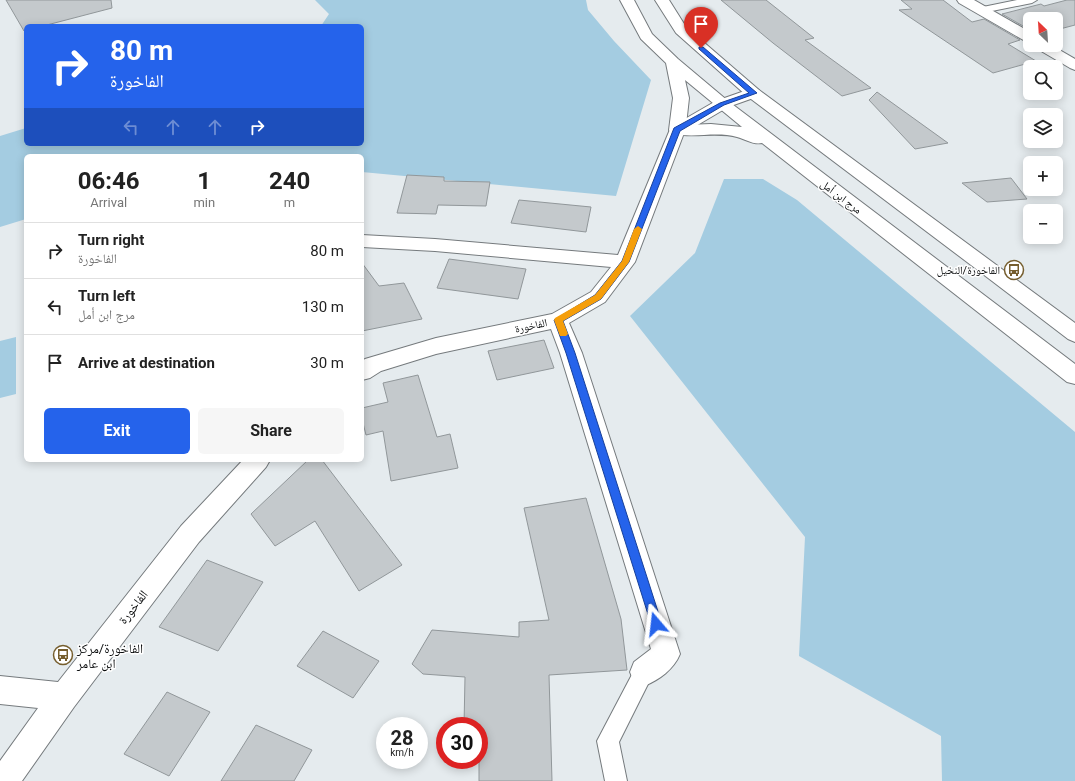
<!DOCTYPE html>
<meta charset="utf-8">
<style>
body{margin:0;font-family:Roboto,"Noto Naskh Arabic",sans-serif;background:#f6f6f6;color:#222;height:100vh;display:flex;flex-direction:column;font-size:15px;white-space:nowrap}
*{box-sizing:border-box;margin:0}
p{font-size:13px;color:#767676}
.icon{flex:none;width:22px;height:22px;fill:none;stroke:currentColor;stroke-width:2;stroke-linecap:round;stroke-linejoin:round}
.map{position:relative;flex:1;overflow:hidden}
.details{position:absolute;left:24px;top:154px;width:340px;height:308px;display:flex;flex-direction:column;background:#fff;border-radius:6px;box-shadow:0 2px 10px #0003}
.details>*{flex:none}
.top-card{position:absolute;left:24px;top:24px;width:340px;height:122px;border-radius:6px;box-shadow:0 2px 10px #0003;background:#2563eb;color:#fff;overflow:hidden}
.needle{width:26px;rotate:335deg}
.buttons{position:absolute;left:1023px;top:12px;display:grid;gap:8px}
.buttons a{display:grid;place-items:center;width:40px;height:40px;border-radius:6px;background:#fff;box-shadow:0 2px 10px #0003;font-size:20px}
.speed{position:absolute;left:376px;top:717px;display:flex;gap:8px;font-size:20px;font-weight:700;text-align:center}
.speed>*{display:grid;place-content:center;width:52px;height:52px;border-radius:50%;background:#fff;box-shadow:0 2px 10px #0003;line-height:1}
.speed small{font-size:10px;font-weight:400}
.speed .limit{border:6px solid #d22;background:#fff;color:#111}
.pin{position:absolute;display:grid;place-items:center;width:34px;height:34px;color:#fff;margin:-41px -17px;border-radius:50% 50% 50% 0;rotate:-45deg;box-shadow:0 0 4px #0007}
.pin .icon{rotate:45deg}
.me{position:absolute;width:44px;margin:-22px;rotate:343deg;stroke-linejoin:round;filter:drop-shadow(0 0 3px #0008)}
.turn{display:flex;align-items:center;gap:14px;height:84px;padding:0 20px;font-size:18px}
.turn .icon{width:52px;height:52px;stroke-width:2.5}
.turn b{display:block;font-size:28px;line-height:34px}
.lanes{display:flex;align-items:center;height:38px;padding:0 20px;background:#0003;justify-content:center;gap:20px;direction:ltr}
.lanes .off{opacity:.35}
.eta{display:flex;justify-content:space-evenly;align-items:center;height:68px;text-align:center}
.eta b{font-size:24px;font-weight:700;line-height:28px}
.button{display:flex;gap:8px;margin-top:auto;padding:8px 20px}
.button a{flex:1;height:46px;border-radius:6px;background:#2563eb;color:#fff;font-size:16px;font-weight:700;line-height:46px;text-align:center}
.button a+a{background:#f6f6f6;color:#222}
ul{padding:0;list-style:none}
li{display:flex;align-items:center;gap:12px;height:56px;padding:0 20px;border-top:1px solid #e0e0e0}
li div{flex:1}
li b{display:block;font-size:15px}
li em{font-style:normal}
.map>svg:first-child{display:block}
</style>
<div class="map">
<svg width="1075" height="781" viewBox="0 0 1075 781">
<rect width="100%" height="100%" fill="#e5ebee"/>
<g fill="#a4cce1">
<polygon points="315,0 586,0 588,10 614,41 651,80 616,196 362,172 362,156 26,156 26,219 0,227 0,136 26,128 26,144 362,144 362,26 321,26 329,14"/>
<polygon points="724,179 763,179 797,200 1075,432 1075,781 942,781 941,736 799,656 805,537 630,316 695,253"/>
<polygon points="16,337 16,394 0,398 0,341"/>
</g>
<g fill="#c4c9cc" stroke="#91979a">
<polygon points="6,0 111,0 112,8 43,26 26,26 26,31 24,31"/>
<polygon points="721,0 766,0 814,38 805,40 871,88 842,96 773,43"/>
<polygon points="901,0 943,0 972,22 984,19 1020,40 1008,44 1036,61 993,73 899,10 912,9"/>
<polygon points="1067,0 1075,0 1075,25 1056,30 1056,19 1030,19 1030,30 1002,14 1041,4 1044,6"/>
<polygon points="877,92 948,143 915,149 869,100"/>
<polygon points="407,175 444,177 444,181 490,182 486,206 438,205 436,214 397,213"/>
<polygon points="1011,178 1027,199 987,202 962,183"/>
<polygon points="519,200 591,207 586,232 511,223"/>
<polygon points="449,259 526,269 518,299 437,288"/>
<polygon points="362,263 379,286 404,283 422,319 362,331"/>
<polygon points="544,340 554,368 497,380 488,351"/>
<polygon points="418,375 437,437 450,434 458,468 391,481 383,431 366,435 362,419 362,408 388,402 383,383"/>
<polygon points="308,460 322,460 402,565 359,591 315,521 275,546 251,514"/>
<polygon points="586,498 621,619 627,670 549,675 552,781 479,781 479,726 464,726 465,677 423,674 412,664 432,630 519,637 519,622 549,620 524,508"/>
<polygon points="207,560 263,582 218,651 159,627"/>
<polygon points="323,631 379,661 353,698 297,666"/>
<polygon points="167,692 210,712 169,776 124,754"/>
<polygon points="256,725 312,750 294,781 221,781"/>
</g>
<g fill="none" stroke-linecap="round" stroke-linejoin="round">
<defs>
<g id="service">
<polygon points="1017,0 1037,0 1032,3 982,13 977,10 978,8"/>
<polygon points="644,662 651,665 654,672 619,742 627,781 605,781 597,741 637,665"/>
</g>
<g id="minor">
<polygon points="957,0 974,0 1030,32 1030,42 1025,41 959,3"/>
<polygon points="1034,45 1051,45 1075,59 1075,70 1070,68 1036,48"/>
<path d="M753,88L759,90L761,93L759,96L728,107L684,133L635,262L605,302L569,323L582,353L680,654C674,669 659,680 644,686L634,682L630,672L634,662L651,649L560,353L551,329L436,354L381,371L370,378L362,380V361L365,359L436,338L552,314L591,292L611,267L435,251L362,247V235L435,239L618,255L671,127L716,101Z"/>
<polygon points="243,460 270,460 266,467 199,542 74,707 22,781 0,781 0,761 38,708 0,704 0,676 58,682 181,526"/>
</g>
<g id="tertiary">
<path d="M620,0H634L652,34L678,59L728,101L1075,364V384L1067,382L762,143C753,145 745,139 737,137C716,131 692,139 671,133L669,130L673,98L666,63L641,39ZM685,80L742,127L711,124L686,125L689,98Z"/>
<polygon points="655,0 669,0 686,27 759,90 1075,323 1075,342 1068,339 971,265 747,96 676,33"/>
</g>
</defs>
<use href="#service" stroke="#757a7d" stroke-width="2"/>
<use href="#minor" stroke="#757a7d" stroke-width="2"/>
<use href="#tertiary" stroke="#757a7d" stroke-width="2"/>
<use href="#service" fill="#fff" fill-rule="evenodd"/>
<use href="#minor" fill="#fff" fill-rule="evenodd"/>
<use href="#tertiary" fill="#fff" fill-rule="evenodd"/>
</g>
<polygon fill="#2563eb" stroke="#184099" points="699,47 703,47 757,93 724,105 680,131 629,262 601,299 563,321 575,353 662,624 660,627 656,629 652,627 651,624 566,353 554,320 595,295 622,261 674,128 720,103 749,93 699,49"/>
<polygon fill="#f59e0b" points="638,226 642,229 629,262 601,299 563,321 568,334 566,336 560,336 554,320 555,318 595,295 622,261 634,229"/>
<defs>
<symbol id="bus-ring" viewBox="-11 -11 22 22"><circle r="9.5" fill="#fff" stroke="#765e2e" stroke-width="1.5"/><path d="M-5-6H5V4H4V6H2V4H-2V6H-4V4H-5ZM-3.5-4V0h7V-4ZM-3.5 1.2v1.5H-2V1.2ZM2 1.2v1.5H3.5V1.2Z" fill="#765e2e"/></symbol>
</defs>
<g fill-rule="evenodd">
<use href="#bus-ring" x="1003" y="259" width="22" height="22"/>
<use href="#bus-ring" x="52" y="644" width="22" height="22"/>
</g>
<g text-anchor="middle" dominant-baseline="central" stroke-width="3" stroke-linejoin="round" paint-order="stroke">
<g font-size="11" fill="#0a0c0d" stroke="#fff">
<text transform="translate(841 197) rotate(37)">مرج ابن أمل</text>
<text transform="translate(531 326) rotate(-12)">الفاخورة</text>
</g>
<g font-size="11" fill="#0a0c0d" stroke="#fff" text-anchor="end">
<text x="1000" y="270">الفاخورة/النخيل</text>
</g>
<g font-size="13" fill="#0a0c0d" stroke="#fff">
<text transform="translate(133 607) rotate(-52)">الفاخورة</text>
</g>
<g font-size="13" fill="#0a0c0d" stroke="#fff" text-anchor="start">
<text x="77" y="648">الفاخورة/مركز<tspan x="77" dy="15">ابن عامر</tspan></text>
</g>
</g>
</svg>
<div class="buttons">
<a><svg class="needle" viewBox="-14 -14 28 28"><path d="M0-13l5 13h-10z" fill="#e53935"/><path d="M0 13l5-13h-10z" fill="#767676"/></svg></a>
<a><svg class="icon" aria-label="search" viewBox="0 0 24 24"><circle cx="10" cy="10" r="6"/><path d="M15 15l6 6"/></svg></a>
<a><svg class="icon" aria-label="layers" viewBox="0 0 24 24"><path d="M12 4l9 5-9 5-9-5zM3 14l9 5 9-5"/></svg></a>
<a>+</a>
<a>−</a>
</div>
<div class="speed"><div>28<small>km/h</small></div><div class="limit">30</div></div>
<div class="pin" style="left:701px;top:48px;background:#d93025"><svg class="icon" aria-label="arrive" viewBox="0 0 24 24"><path d="M6 21V4h12l-3 4 3 4H6"/></svg></div>
<svg class="me" style="left:656px;top:624px" viewBox="-20 -20 40 40"><path d="M0-17L14 15 0 8-14 15z" fill="#2563eb" stroke="#fff" stroke-width="4"/></svg>
<div class="top-card">
<div class="turn"><svg class="icon" aria-label="right" viewBox="0 0 24 24"><path d="M7 20v-9h11M14 6l5 5-5 5"/></svg><div><b>80 m</b>الفاخورة</div></div>
<div class="lanes"><svg class="icon off" aria-label="left" viewBox="0 0 24 24"><path d="M17 20v-9H6M10 6l-5 5 5 5"/></svg><svg class="icon off" aria-label="ahead" viewBox="0 0 24 24"><path d="M12 20V5M6 11l6-6 6 6"/></svg><svg class="icon off" aria-label="ahead" viewBox="0 0 24 24"><path d="M12 20V5M6 11l6-6 6 6"/></svg><svg class="icon" aria-label="right" viewBox="0 0 24 24"><path d="M7 20v-9h11M14 6l5 5-5 5"/></svg></div>
</div>
<section class="details">
<div class="eta">
<div><b>06:46</b><p>Arrival</p></div>
<div><b>1</b><p>min</p></div>
<div><b>240</b><p>m</p></div>
</div>
<ul>
<li><svg class="icon" aria-label="right" viewBox="0 0 24 24"><path d="M7 20v-9h11M14 6l5 5-5 5"/></svg><div><b>Turn right</b><p>الفاخورة</p></div><em>80 m</em></li>
<li><svg class="icon" aria-label="left" viewBox="0 0 24 24"><path d="M17 20v-9H6M10 6l-5 5 5 5"/></svg><div><b>Turn left</b><p>مرج ابن أمل</p></div><em>130 m</em></li>
<li><svg class="icon" aria-label="arrive" viewBox="0 0 24 24"><path d="M6 21V4h12l-3 4 3 4H6"/></svg><div><b>Arrive at destination</b></div><em>30 m</em></li>
</ul>
<div class="button"><a>Exit</a><a>Share</a></div>
</section>
</div>
